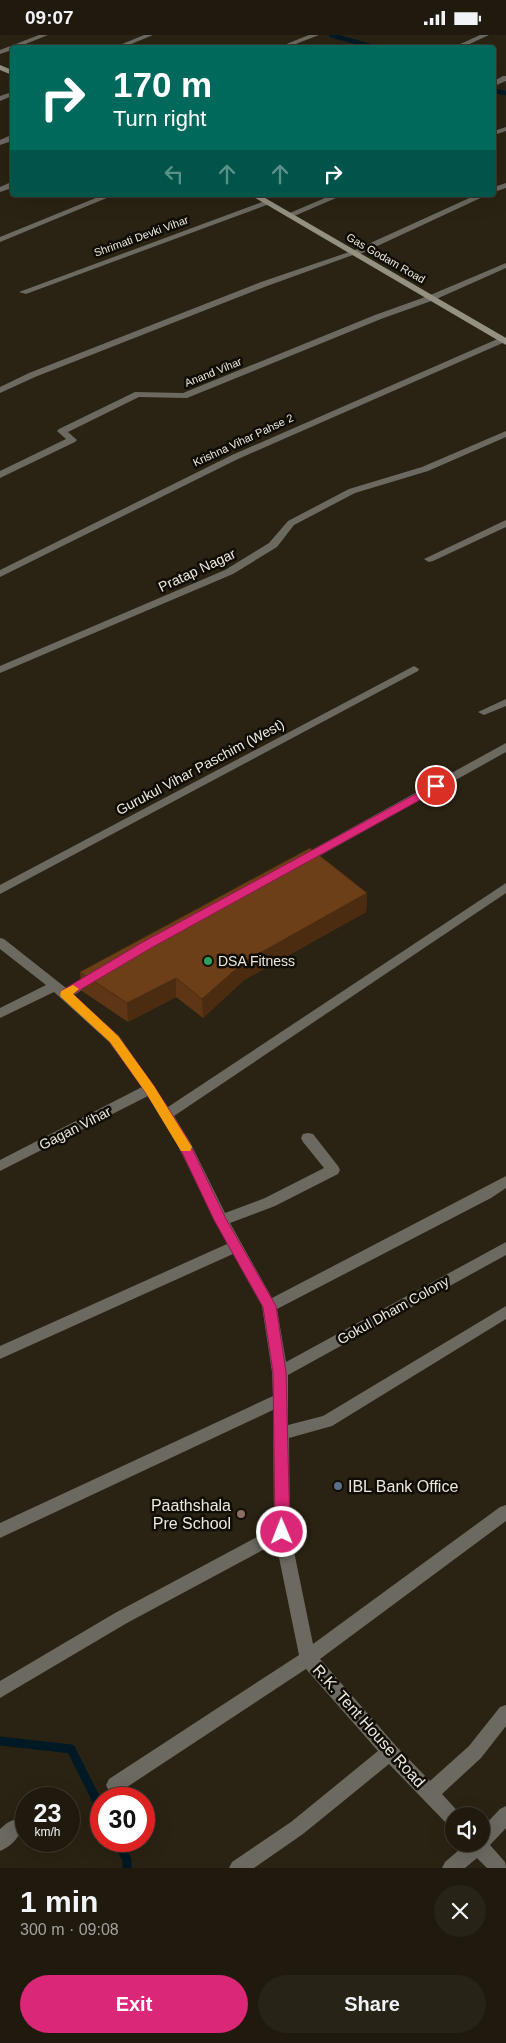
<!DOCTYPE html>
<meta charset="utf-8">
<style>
body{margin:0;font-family:Helvetica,sans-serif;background:#282317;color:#f1f3f6;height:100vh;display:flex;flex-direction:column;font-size:19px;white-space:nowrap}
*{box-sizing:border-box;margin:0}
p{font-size:16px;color:#a2a19e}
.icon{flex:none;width:28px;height:28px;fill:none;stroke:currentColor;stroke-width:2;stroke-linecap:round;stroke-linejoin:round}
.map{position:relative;height:1833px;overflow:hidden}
.details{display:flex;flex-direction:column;background:#201a0e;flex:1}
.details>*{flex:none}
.guide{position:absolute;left:10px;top:10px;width:486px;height:152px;border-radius:5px;box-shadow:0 5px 20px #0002,0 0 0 1px #3d382e;background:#00695c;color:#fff;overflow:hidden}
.fabs{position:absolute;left:445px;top:1772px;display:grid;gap:10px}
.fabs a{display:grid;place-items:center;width:45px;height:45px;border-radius:50%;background:#201a0e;box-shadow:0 5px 20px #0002,0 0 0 1px #3d382e;font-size:25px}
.speed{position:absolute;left:15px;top:1752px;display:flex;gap:10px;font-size:25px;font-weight:700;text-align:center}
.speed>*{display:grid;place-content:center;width:65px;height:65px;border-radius:50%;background:#201a0e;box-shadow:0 5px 20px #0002,0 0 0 1px #3d382e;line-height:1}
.speed small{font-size:12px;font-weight:400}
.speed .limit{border:8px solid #d22;background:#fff;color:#111}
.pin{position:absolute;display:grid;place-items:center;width:42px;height:42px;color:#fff;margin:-21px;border:2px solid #fff;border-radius:50%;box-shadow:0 1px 5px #0007}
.me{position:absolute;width:55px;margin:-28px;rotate:359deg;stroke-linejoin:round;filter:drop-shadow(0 0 4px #0008)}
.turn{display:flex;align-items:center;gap:18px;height:105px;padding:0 20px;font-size:22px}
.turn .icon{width:65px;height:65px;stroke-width:2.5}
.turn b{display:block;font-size:35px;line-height:42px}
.lanes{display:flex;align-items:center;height:48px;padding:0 20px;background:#0003;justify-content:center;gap:25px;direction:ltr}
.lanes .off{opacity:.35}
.round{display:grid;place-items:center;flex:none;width:52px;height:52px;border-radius:26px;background:#282317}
.overview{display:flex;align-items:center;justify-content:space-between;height:85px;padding:0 20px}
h1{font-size:30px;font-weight:600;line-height:38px}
.primary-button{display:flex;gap:10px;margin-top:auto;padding:10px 20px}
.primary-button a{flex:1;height:58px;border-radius:30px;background:#db2777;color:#fff;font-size:20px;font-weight:600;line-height:58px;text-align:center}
.primary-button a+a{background:#282317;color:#f1f3f6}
.status{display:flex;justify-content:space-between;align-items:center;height:35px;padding:0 25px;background:#201a0e;direction:ltr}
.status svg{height:14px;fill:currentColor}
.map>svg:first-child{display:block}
</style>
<div class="status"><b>09:07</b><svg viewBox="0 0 49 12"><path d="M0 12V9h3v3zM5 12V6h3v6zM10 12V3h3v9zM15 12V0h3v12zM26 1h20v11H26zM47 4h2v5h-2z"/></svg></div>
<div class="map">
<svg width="506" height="1833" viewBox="0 0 506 1833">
<rect width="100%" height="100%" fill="#2a2313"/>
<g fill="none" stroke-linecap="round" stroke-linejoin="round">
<g stroke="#001924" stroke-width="4.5">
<polyline points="331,0 374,12"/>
<polyline points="494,56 506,58"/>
</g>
<g stroke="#001924" stroke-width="9">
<polyline points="0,1706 71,1714 101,1774"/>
<polyline points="117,1806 127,1825 127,1833"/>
</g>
<g fill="#6b6960" fill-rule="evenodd">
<polygon points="39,0 48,0 18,12 12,12 12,15 0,19 0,15"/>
<polygon points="144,0 153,0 124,12 115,12"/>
<polygon points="309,0 319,0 288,12 279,12"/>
<polygon points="480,0 489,0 463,12 454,12"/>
<polygon points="503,41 506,41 506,46 494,51 494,46"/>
<polygon points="12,57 12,61 0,66 0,61"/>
<polygon points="506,92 506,96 494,100 494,96"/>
<polygon points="9,101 12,101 12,106 0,110 0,105"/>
<polygon points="9,148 12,148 12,153 0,157 0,152"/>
<polygon points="506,148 506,153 494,157 494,152"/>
<polygon points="103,160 114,160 0,207 0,202"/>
<polygon points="332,160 343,160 292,182 285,180"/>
<polygon points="476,160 487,160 358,220 353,220 267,251 35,342 0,358 0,352 29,338 261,247 355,215"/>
<polygon points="265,166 272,168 26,259 19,257"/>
<polygon points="506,228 506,233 434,265 381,284 187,363 139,362 68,397 77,405 75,407 0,443 0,436 66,404 57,396 59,394 135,357 183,358 375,280 428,261"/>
<polygon points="502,302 505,303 505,307 238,424 0,542 0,535 232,420"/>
<polygon points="506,396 506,402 428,436 355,458 294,490 277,512 233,539 0,638 0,631 225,535 269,508 288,486 349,454 422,432"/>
<polygon points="506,485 506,492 433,526 429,527 424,524"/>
<polygon points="414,631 419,634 418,636 0,859 0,850"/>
<polygon points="506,664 506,671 484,680 478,677"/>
<polygon points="506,708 506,717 305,829 301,830 295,826 297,823"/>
<polygon points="506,848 506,858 174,1081 190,1107 225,1178 265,1163 324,1133 303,1107 301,1103 303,1099 308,1098 313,1099 338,1131 340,1135 338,1139 275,1171 230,1188 272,1263 506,1141 506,1153 491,1163 277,1274 286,1327 506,1207 506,1220 288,1340 288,1390 323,1381 506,1271 506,1284 332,1391 289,1403 290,1497 313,1609 500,1472 506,1470 506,1486 320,1624 396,1711 430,1746 469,1711 500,1672 506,1670 506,1691 481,1723 442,1759 462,1781 454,1781 454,1793 448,1790 389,1729 303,1799 254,1833 229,1833 232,1827 291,1787 378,1716 306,1634 121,1756 115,1759 109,1756 106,1750 109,1744 299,1620 276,1508 127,1588 0,1663 0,1646 115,1578 274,1493 273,1375 0,1503 0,1488 273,1361 272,1337 262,1271 233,1219 0,1324 0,1311 227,1209 177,1109 148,1061 0,1136 0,1125 142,1052 109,1007 54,957 0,983 0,973 46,950 0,914 0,903 4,904 66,953 91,938 99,938 101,941 99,944 74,960 119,1001 168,1072"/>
<polygon points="506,1771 506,1793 490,1810 505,1827 506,1833 487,1833 477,1823 465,1833 442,1833 445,1827 466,1809 481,1809 481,1794 500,1774"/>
<path d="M13,1785L19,1788L22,1794C18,1804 10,1812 0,1816V1794L7,1788Z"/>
</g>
<g fill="#949082" fill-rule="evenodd">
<polygon points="0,30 12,35 12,40 0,35"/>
<polygon points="250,160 260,160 506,303 506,310"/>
</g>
</g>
<polygon fill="#5e3615" points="367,858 366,877 244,945 203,983 176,962 128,987 82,956 80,937"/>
<g fill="#4c2c11">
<polygon points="367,858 366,877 244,945 203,983 202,964 244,927"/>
<polygon points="176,943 176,962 128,987 127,968"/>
</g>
<polygon fill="#6d3f18" stroke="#4c2c11" points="310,813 367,858 244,927 202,964 176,943 127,968 80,937"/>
<polygon fill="#db2777" stroke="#8e194d" points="436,748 440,749 441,751 440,754 151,913 73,959 118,1001 154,1051 187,1103 226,1184 276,1271 286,1337 290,1497 288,1501 282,1503 277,1501 275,1497 273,1337 263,1272 214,1185 178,1109 146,1058 110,1007 60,959 61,956 143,907"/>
<polygon fill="#f59e0b" points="73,950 79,954 73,959 118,1001 154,1051 190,1109 192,1112 190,1116 181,1116 146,1058 110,1007 61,962 60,959 61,956"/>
<circle fill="#2e9e5b" stroke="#100d06" stroke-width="2" cx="208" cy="926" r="5"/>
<circle fill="#5c6f8a" stroke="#100d06" stroke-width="2" cx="338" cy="1451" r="5"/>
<circle fill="#8d6e63" stroke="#100d06" stroke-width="2" cx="241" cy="1479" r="5"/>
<g text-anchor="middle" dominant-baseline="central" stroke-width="5" stroke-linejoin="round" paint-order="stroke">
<g font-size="11" fill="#ece8dd" stroke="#100d06">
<text transform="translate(141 201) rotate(-20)">Shrimati Devki Vihar</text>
<text transform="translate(386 223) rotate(30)">Gas Godam Road</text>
<text transform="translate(213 337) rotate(-22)">Anand Vihar</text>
<text transform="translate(243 405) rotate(-25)">Krishna Vihar Pahse 2</text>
</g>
<g font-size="14" fill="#ece8dd" stroke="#100d06">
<text transform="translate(197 535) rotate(-25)">Pratap Nagar</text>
<text transform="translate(200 732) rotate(-28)">Gurukul Vihar Paschim (West)</text>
<text transform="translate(75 1093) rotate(-27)">Gagan Vihar</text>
<text transform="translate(393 1275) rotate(-29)">Gokul Dham Colony</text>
</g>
<g font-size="14" fill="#ece8dd" stroke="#100d06" text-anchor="start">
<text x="218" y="926">DSA Fitness</text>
</g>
<g font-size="16" fill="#ece8dd" stroke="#100d06" text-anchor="start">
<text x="348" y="1451">IBL Bank Office</text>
<text x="231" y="1470" text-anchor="end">Paathshala<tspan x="231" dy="18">Pre School</tspan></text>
</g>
<g font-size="16" fill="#ece8dd" stroke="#100d06">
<text transform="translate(369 1691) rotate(48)">R.K. Tent House Road</text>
</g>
</g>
</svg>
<div class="fabs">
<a><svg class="icon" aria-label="sound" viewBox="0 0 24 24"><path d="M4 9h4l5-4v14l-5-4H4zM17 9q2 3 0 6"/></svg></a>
</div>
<div class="speed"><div>23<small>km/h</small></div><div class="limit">30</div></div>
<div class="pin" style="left:436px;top:751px;background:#d93025"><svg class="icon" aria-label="arrive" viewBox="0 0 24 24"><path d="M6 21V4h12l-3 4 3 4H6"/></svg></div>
<svg class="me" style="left:282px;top:1497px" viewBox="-20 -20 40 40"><circle r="17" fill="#db2777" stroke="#fff" stroke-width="3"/><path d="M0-11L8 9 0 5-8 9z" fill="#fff"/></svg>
<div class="guide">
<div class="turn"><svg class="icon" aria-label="right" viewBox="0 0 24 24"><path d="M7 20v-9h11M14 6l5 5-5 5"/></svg><div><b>170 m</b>Turn right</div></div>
<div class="lanes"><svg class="icon off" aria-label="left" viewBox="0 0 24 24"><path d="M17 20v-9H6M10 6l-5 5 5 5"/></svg><svg class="icon off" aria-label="ahead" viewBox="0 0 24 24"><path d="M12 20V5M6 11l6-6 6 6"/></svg><svg class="icon off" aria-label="ahead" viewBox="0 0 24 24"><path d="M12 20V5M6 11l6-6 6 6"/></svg><svg class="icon" aria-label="right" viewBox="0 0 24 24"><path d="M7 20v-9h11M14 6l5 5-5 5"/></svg></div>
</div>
</div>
<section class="details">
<div class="overview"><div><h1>1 min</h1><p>300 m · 09:08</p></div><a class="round"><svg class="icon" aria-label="close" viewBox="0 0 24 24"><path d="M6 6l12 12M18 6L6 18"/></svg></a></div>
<div class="primary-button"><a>Exit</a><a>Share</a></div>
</section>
